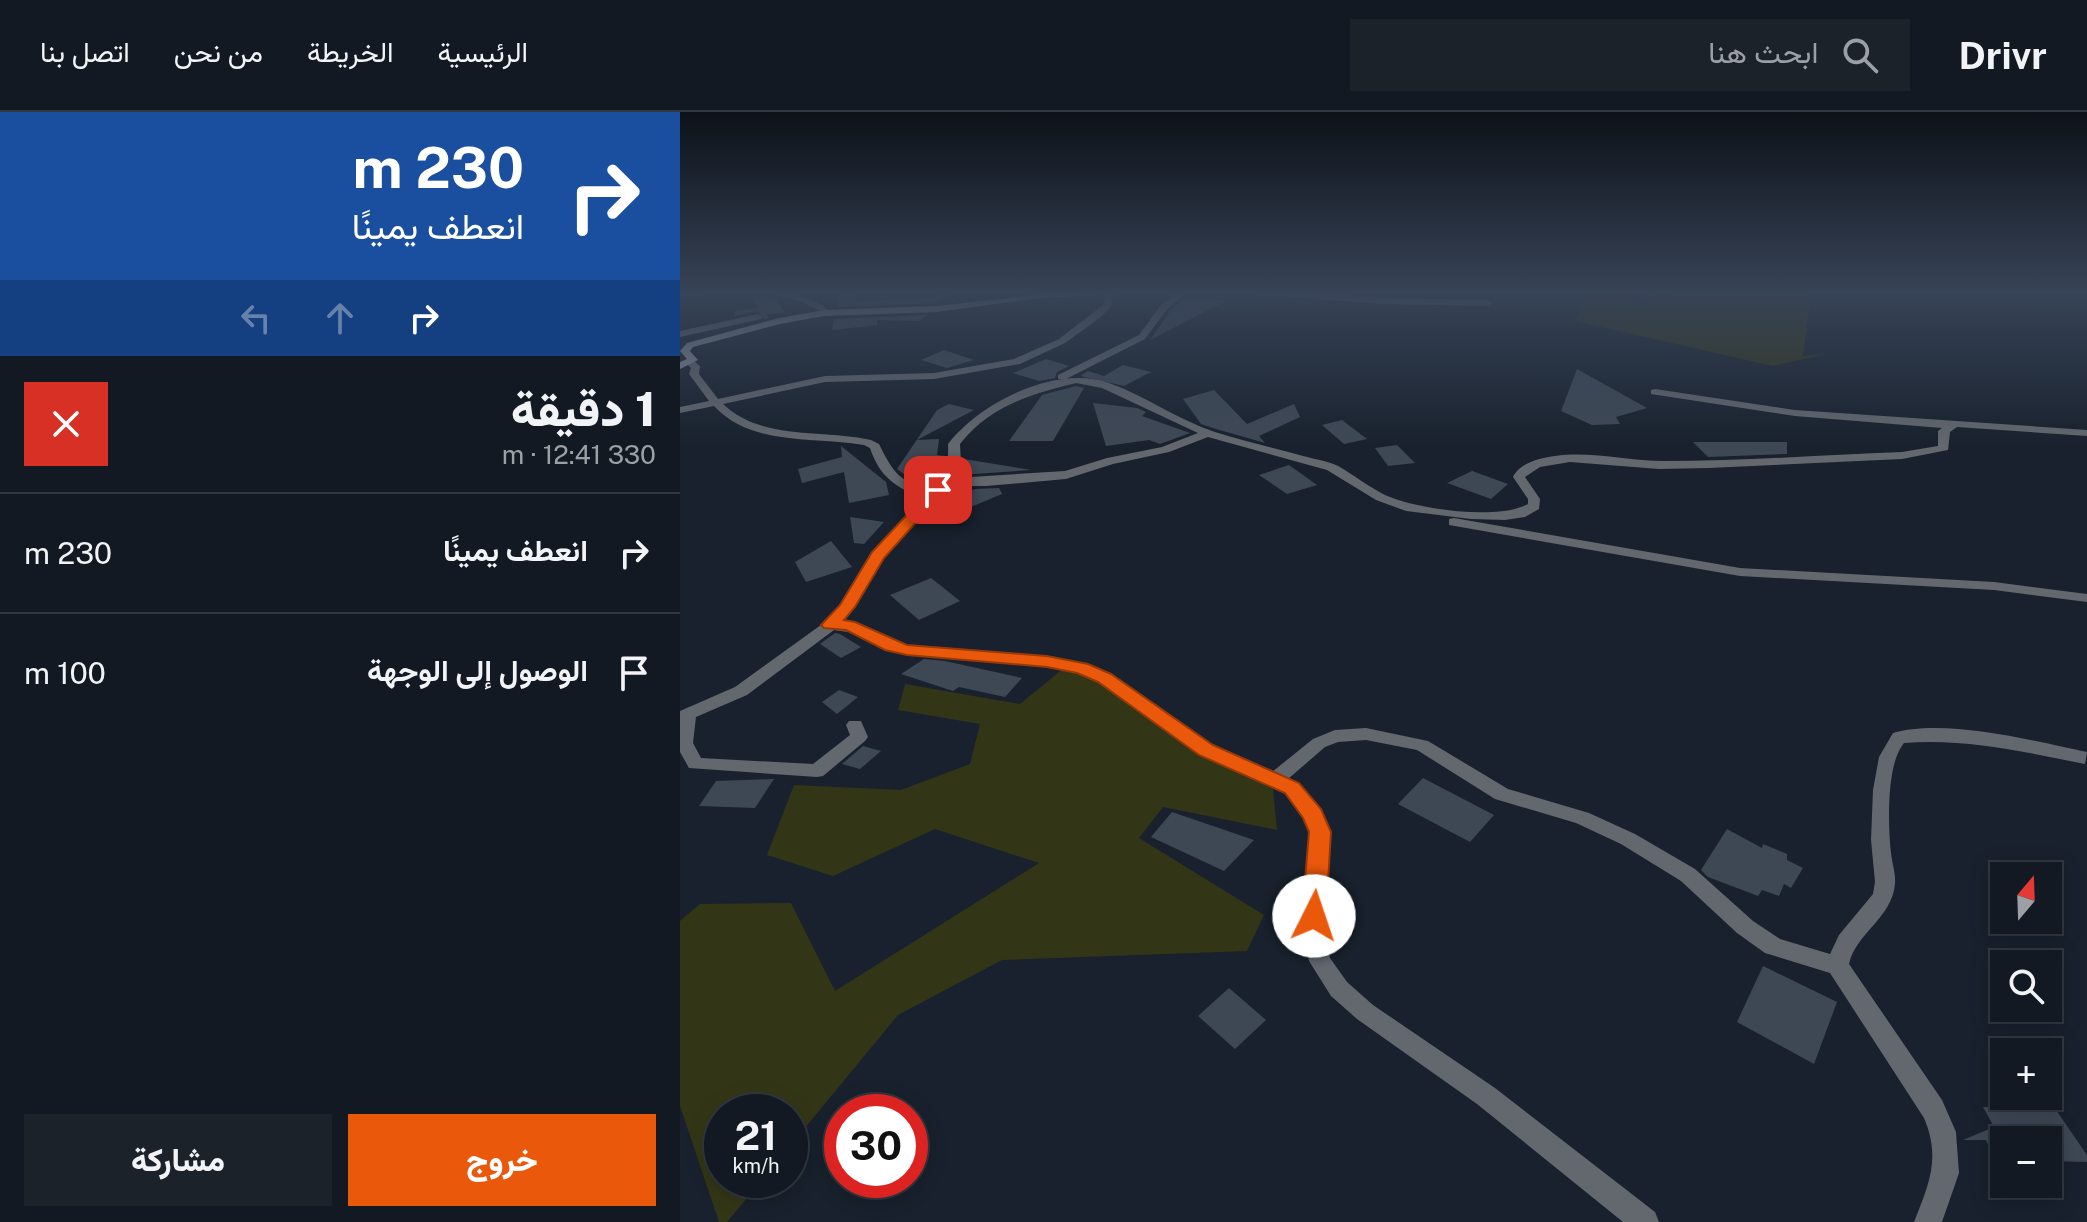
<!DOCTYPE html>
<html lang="ar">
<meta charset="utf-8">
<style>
body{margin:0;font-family:"Public Sans",Vazirmatn,sans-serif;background:#1b222a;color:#f1f3f6;direction:rtl;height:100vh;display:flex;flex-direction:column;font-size:30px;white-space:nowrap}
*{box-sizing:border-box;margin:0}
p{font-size:26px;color:#9ca0a5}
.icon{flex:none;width:44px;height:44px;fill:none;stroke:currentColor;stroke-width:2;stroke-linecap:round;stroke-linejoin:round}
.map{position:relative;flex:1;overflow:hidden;direction:ltr}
.panel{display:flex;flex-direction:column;background:#121922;width:680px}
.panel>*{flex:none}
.top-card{background:#1a4fa0;color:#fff;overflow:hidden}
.needle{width:52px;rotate:19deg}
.fabs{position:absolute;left:1310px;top:750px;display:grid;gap:16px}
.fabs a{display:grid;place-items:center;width:72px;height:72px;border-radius:0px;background:#121922;box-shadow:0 4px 20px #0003,0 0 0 2px #313840;font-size:40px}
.speed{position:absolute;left:24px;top:982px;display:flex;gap:16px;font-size:40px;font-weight:700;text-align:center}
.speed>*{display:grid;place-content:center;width:104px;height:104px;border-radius:50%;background:#121922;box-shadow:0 4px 20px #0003,0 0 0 2px #313840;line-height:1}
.speed small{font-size:20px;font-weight:400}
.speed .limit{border:12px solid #d22;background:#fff;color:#111}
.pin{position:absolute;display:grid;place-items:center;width:68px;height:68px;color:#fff;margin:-34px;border-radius:16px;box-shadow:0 4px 12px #0006}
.me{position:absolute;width:88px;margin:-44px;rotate:4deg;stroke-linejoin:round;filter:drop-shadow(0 0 6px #0008)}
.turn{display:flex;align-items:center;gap:28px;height:168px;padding:0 24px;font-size:36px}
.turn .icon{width:104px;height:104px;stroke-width:2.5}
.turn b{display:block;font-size:56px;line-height:68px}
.lanes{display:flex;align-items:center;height:76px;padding:0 24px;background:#0003;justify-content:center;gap:40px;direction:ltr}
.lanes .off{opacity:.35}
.round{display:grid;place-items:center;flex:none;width:84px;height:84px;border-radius:0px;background:#1b222a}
.overview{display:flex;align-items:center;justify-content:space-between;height:136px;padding:0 24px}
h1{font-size:48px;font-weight:800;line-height:60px}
.button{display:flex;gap:16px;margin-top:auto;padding:16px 24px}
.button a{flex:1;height:92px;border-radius:0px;background:#ea580c;color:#fff;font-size:32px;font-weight:800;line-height:92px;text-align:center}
.button a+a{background:#1b222a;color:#f1f3f6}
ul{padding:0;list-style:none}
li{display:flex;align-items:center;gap:24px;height:120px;padding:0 24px;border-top:2px solid #313840}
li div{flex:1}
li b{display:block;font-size:30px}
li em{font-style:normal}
header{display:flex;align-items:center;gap:48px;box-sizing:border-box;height:112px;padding:0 40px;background:#121922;border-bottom:2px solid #313840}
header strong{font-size:38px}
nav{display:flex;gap:44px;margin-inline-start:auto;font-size:28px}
.search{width:560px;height:72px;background:#1b222a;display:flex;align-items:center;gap:20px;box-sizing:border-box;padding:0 28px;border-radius:0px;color:#9ca0a5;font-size:30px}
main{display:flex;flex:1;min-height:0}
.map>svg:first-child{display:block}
</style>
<header>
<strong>Drivr</strong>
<div class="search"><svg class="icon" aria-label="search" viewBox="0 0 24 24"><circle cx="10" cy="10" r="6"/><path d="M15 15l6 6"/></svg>ابحث هنا</div>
<nav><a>الرئيسية</a><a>الخريطة</a><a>من نحن</a><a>اتصل بنا</a></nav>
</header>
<main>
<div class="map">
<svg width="1407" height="1110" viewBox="0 0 1407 1110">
<rect width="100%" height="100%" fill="#18212d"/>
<g fill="#333616">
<polygon points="990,179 1131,179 1123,244 1146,242 1093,254 895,209 908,183 969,192 965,185 969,181 990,187"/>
<polygon points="384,556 402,559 593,677 597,718 483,695 459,726 584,803 567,839 322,848 218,903 110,1034 110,1000 42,1000 42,1068 82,1068 47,1110 39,1110 0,994 0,809 20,792 111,791 155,879 359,751 255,717 153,764 87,743 114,673 221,678 290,652 300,612 218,598 225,572 340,592"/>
</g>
<g fill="#3e4855">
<polygon points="160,179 175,179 177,190 269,183 256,191 157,195"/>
<polygon points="79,184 95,186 105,201 86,202 89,206 84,207 77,199 54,204 55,199 78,196 71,185"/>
<polygon points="506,185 548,188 470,228 491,198"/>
<polygon points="246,203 240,209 197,208 197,213 152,218 154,207"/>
<polygon points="264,238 294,248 267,256 241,248"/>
<polygon points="366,247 389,254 377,260 375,266 359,269 333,261"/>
<polygon points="443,253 471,260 444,274 400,264 408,259 424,264"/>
<polygon points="897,257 967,296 936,305 940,312 912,313 881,299"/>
<polygon points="396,274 404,276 373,329 329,329 362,283"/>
<polygon points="534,278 567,312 614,292 620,305 579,324 585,331 536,317 521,312 503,287"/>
<polygon points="413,291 457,296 466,300 462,304 510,321 480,332 469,328 426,334"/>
<polygon points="269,292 294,298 237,328 259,327 257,343 265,344 255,370 236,371 217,357 257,298"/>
<polygon points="662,308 687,327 664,332 642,313"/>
<polygon points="1013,330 1107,330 1107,342 1028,345"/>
<polygon points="717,333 735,351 708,354 695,336"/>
<polygon points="161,334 206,370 209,383 169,391 164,360 122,371 118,357 162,345"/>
<polygon points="284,347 351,358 280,363"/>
<polygon points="609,353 637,373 607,382 579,363"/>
<polygon points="792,359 828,372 811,387 767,371"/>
<polygon points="319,376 322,382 262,407 251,398 258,391 295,377"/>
<polygon points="170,405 204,410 184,432 174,431"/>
<polygon points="151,429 172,455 126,470 115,450"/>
<polygon points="251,466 280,489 239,508 210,483"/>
<polygon points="155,521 160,522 181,535 161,546 140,532"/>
<polygon points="244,547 265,549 342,566 325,585 279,575 273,579 221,562"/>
<polygon points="159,578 178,585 157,602 142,590"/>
<polygon points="183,634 201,639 180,657 162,652"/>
<polygon points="743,666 814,703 790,730 718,692"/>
<polygon points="94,667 75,696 19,694 36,669"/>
<polygon points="492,700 574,728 544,759 471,725"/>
<polygon points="1047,717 1082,736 1083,732 1107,742 1107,748 1123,756 1111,776 1104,772 1099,784 1082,778 1078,784 1028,765 1021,758"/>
<polygon points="1083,854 1157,890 1134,952 1057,910"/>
<polygon points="549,876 586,908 555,937 518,904"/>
<polygon points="1303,995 1376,998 1407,1043 1407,1050 1368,1049 1368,1028 1324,1028 1324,1065 1306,1028 1283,1028 1314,1015"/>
</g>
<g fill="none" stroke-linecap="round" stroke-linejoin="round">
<g fill="#63686e" fill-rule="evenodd">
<path d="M0,179C44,177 117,170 151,200L144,202C101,172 49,181 0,185Z"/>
<path d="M426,179H434L431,194L421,205L385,231L340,252L254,267L145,270L43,292C82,329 142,317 191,328L199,332C214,362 218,367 250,380C265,365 269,353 268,332C300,290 377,252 429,271C466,284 498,308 535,320C564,329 594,336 623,344C634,347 648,349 658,354C674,363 689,375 705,383C736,397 818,409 848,392V387L833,365C839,351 860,346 875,344C911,339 948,349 984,349C1064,349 1143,343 1222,340L1258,334V319L1262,316L1115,304L971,282V278L975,277L1115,298L1407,318V324L1277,315L1270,320L1268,338L1222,347L1029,356L979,357L890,350L860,355L845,365L860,387L859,397L845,405L825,408L791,407L726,399L696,388L647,358L528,325L489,340L433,352L386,367L306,374H270L203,445L174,495L162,509L185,515L228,533L367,544L408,552L430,562L532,634L592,660L633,627L655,618L686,616L748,629L828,677L909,701L955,722L1015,757L1073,809L1100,827L1150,842L1159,823L1193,782L1195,770L1191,728L1193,678L1199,645L1213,621C1264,606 1355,629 1407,640L1405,652C1345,640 1286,626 1224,631C1206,652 1208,714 1211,741C1212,751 1216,762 1215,772C1212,806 1176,821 1169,852L1262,988L1276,1020L1279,1061L1262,1110H1234C1249,1072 1261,1046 1244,1006L1150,861L1085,841L1057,821L1001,769L941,732L896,711L815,687L737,638L686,628L658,630L645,635L608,667L619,671L640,698L650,720L646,826L650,846L667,870L693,893L815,976L975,1100L979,1110H943L797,992L677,907L651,884L629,849L624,826L630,720L625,706L605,681L520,642L418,570L398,560L367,554L227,543L174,521L154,518L67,583L16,605L13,631L21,646L133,652L170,623L166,613L169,609H181L188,625L185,629L143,664L137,665L9,656L0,640V599L55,575L145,510L161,493L192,440L244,387C216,375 200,366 190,336L184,333C134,324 72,335 34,294L0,301V295L29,289L9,262L11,256L5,250L7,248H13L20,254L19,262L38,287L145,264L254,261L334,247L379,227L423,193ZM396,271L422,276L518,321L482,335L427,346L385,359L275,366L281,351L280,332C310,294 351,282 396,271Z"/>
<polygon points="500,179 509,179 487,197 465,227 386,267 378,267 378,263 459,223 481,193"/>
<polygon points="568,179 602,179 704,186 808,188 812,191 808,194 704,192 572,182"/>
<polygon points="78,202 82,205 81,207 0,225 0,219"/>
<polygon points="774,406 1060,456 1314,470 1407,482 1407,490 1314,478 1060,464 769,413 769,407"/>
</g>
<polygon fill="#89919b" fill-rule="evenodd" points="392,179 435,179 431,182 361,186 256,200 144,204 100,212 13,235 10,239 18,248 0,257 0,250 7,247 0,239 7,231 99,206 144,198 256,194"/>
</g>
<linearGradient id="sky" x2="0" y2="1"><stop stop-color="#0d1219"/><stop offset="0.54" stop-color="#374357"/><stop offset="1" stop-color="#374357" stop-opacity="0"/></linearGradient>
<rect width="1407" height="334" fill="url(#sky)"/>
<polygon fill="#ea580c" stroke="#983908" stroke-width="2" points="258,374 265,378 204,446 175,495 164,508 175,510 227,533 367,544 408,552 431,562 533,633 619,671 641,697 651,720 646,804 642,811 634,813 626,811 622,804 629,720 623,706 605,681 519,643 418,570 397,561 367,555 227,543 205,538 166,518 144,516 141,513 160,493 192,440 253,375"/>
</svg>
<div class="fabs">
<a><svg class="needle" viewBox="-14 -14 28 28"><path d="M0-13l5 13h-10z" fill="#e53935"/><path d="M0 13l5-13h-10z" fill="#9ca0a5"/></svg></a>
<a><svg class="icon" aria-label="search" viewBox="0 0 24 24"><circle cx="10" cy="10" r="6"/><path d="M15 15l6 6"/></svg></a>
<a>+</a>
<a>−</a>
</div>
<div class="speed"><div>21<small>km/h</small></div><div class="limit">30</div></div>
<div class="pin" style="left:258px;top:378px;background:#d93025"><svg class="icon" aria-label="arrive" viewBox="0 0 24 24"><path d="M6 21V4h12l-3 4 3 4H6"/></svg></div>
<svg class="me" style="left:634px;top:804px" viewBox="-20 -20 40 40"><circle r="19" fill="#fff"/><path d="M0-13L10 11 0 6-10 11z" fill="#ea580c"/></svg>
</div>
<section class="panel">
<div class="top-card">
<div class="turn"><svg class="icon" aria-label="right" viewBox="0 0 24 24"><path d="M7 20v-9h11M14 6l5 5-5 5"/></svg><div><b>230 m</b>انعطف يمينًا</div></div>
<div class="lanes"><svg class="icon off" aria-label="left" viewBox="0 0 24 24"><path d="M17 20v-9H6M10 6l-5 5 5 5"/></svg><svg class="icon off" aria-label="ahead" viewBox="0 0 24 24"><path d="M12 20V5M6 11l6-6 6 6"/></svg><svg class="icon" aria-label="right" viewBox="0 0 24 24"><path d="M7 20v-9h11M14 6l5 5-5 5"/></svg></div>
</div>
<div class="overview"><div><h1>1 دقيقة</h1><p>330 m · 12:41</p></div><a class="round" style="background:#d93025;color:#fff"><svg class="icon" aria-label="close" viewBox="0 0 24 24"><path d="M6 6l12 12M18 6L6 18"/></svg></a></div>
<ul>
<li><svg class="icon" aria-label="right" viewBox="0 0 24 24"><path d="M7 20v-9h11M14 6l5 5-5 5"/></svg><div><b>انعطف يمينًا</b></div><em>230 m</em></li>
<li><svg class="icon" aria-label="arrive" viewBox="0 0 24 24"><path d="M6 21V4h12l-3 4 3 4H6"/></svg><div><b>الوصول إلى الوجهة</b></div><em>100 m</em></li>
</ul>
<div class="button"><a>خروج</a><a>مشاركة</a></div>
</section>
</main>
